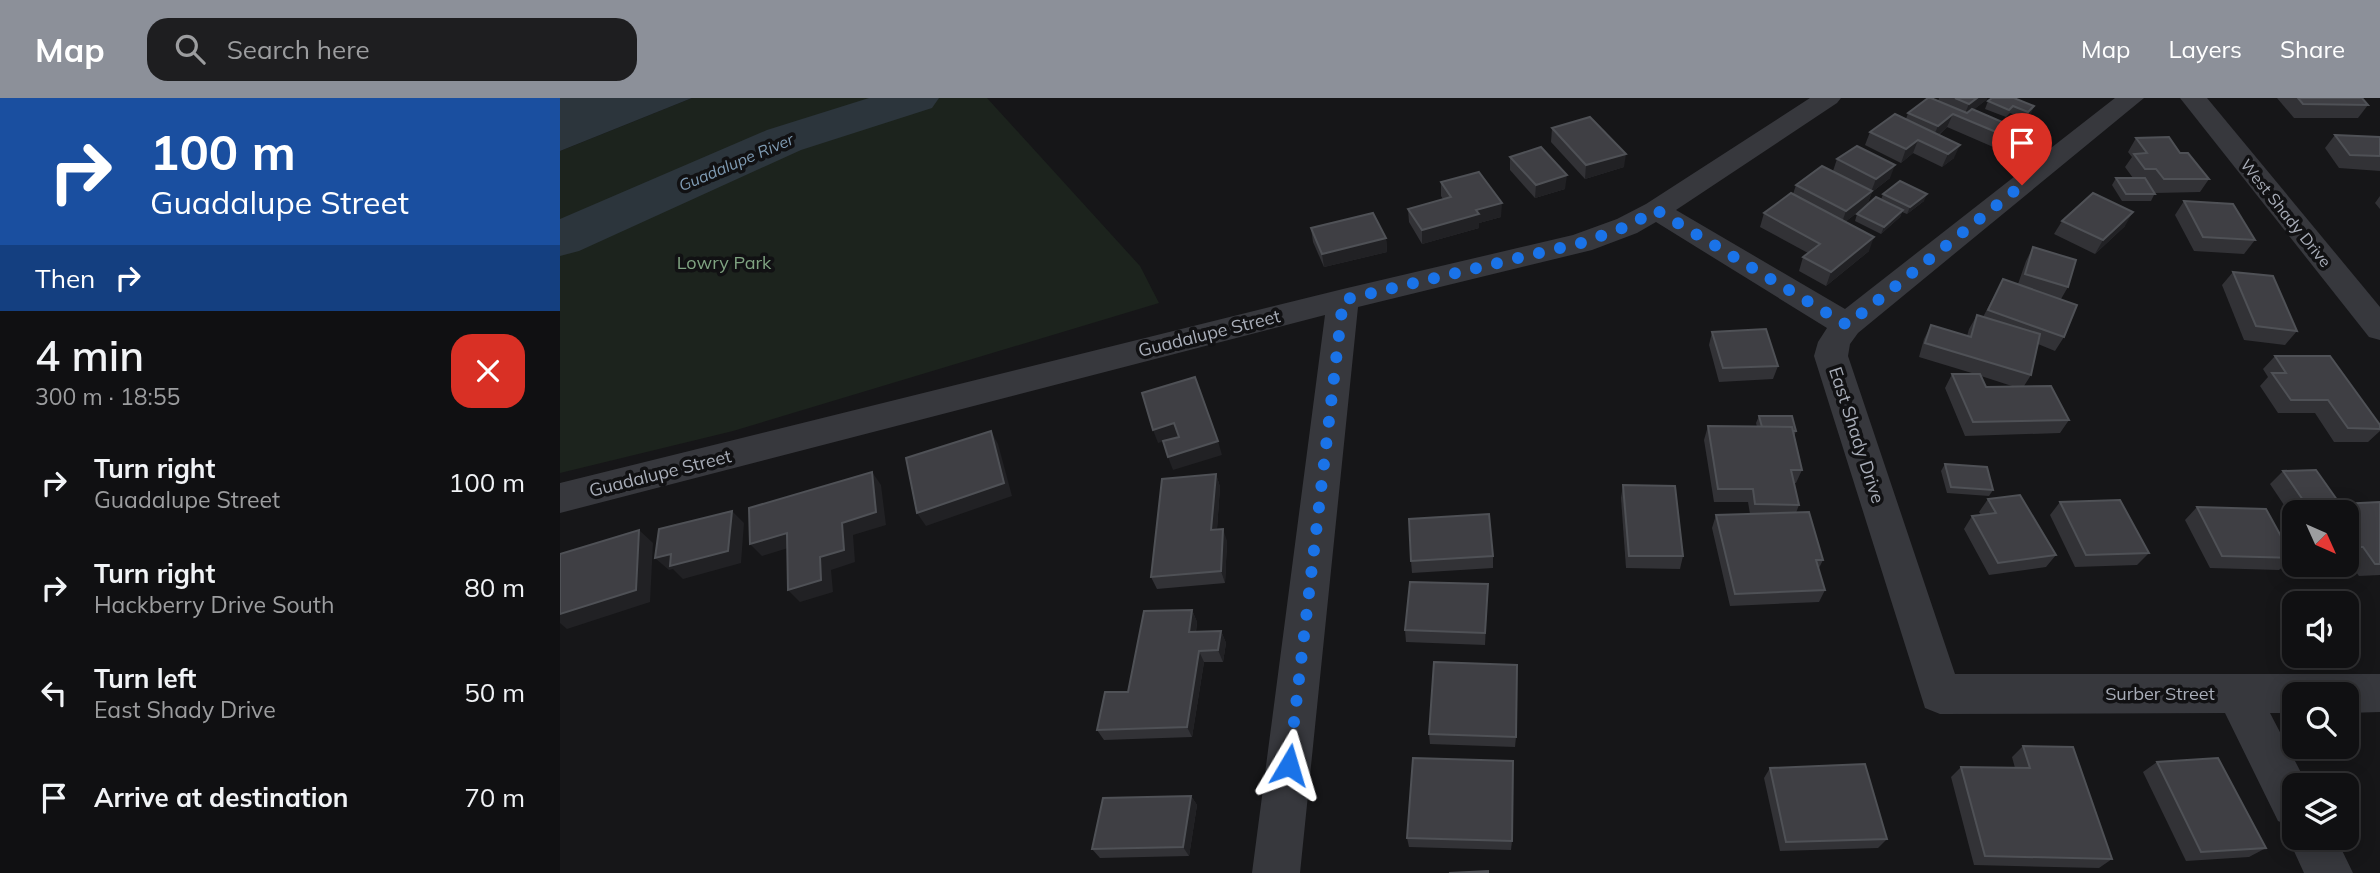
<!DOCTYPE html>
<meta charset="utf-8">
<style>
body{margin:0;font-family:Mulish,sans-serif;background:#1e1e20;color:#f1f3f6;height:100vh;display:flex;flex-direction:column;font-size:26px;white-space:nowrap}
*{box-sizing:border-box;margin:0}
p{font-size:23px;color:#9c9d9f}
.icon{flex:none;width:38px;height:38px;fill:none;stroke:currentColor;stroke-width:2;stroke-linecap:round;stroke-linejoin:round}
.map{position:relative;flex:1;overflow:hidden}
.details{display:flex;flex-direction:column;background:#101012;width:560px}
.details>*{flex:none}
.hud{background:#1a4fa0;color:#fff;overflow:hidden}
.needle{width:46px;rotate:135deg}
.tools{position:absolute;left:1722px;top:402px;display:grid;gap:14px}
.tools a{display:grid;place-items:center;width:77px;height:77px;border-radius:14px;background:#101012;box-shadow:0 4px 18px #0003,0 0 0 2px #303032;font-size:35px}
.pin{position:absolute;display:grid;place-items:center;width:60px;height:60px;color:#fff;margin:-72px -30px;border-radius:50% 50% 50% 0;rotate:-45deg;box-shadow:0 0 7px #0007}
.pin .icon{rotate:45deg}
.me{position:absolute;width:77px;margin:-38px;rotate:7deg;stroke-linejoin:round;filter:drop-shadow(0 0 5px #0008)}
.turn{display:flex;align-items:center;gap:24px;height:147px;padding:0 35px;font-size:32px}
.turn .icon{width:91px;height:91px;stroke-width:2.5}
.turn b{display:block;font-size:49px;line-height:60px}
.then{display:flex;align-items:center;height:66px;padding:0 35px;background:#0003;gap:14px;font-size:26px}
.round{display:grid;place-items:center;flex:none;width:74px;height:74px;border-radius:21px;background:#1e1e20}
.head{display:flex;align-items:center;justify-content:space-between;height:119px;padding:0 35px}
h1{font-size:42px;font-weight:600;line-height:52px}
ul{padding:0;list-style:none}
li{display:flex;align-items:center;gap:21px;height:105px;padding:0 35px}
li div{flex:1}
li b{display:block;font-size:26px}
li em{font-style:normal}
header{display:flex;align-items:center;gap:42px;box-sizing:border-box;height:98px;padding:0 35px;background:#8c9099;color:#fff}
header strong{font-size:33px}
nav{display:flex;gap:38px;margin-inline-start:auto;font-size:24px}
.search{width:490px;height:63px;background:#1e1e20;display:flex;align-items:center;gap:18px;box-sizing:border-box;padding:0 24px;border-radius:21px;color:#9c9d9f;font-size:26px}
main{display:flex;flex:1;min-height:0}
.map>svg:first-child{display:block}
</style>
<header>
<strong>Map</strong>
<div class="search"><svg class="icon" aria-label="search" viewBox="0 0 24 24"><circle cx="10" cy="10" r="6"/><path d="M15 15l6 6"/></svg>Search here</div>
<nav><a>Map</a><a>Layers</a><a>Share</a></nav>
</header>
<main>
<section class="details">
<div class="hud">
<div class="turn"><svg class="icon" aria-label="right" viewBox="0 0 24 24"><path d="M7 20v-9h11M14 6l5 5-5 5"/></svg><div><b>100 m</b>Guadalupe Street</div></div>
<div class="then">Then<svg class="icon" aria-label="right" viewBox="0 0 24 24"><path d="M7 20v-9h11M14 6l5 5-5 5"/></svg></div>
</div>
<div class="head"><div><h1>4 min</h1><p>300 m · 18:55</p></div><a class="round" style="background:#d93025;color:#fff"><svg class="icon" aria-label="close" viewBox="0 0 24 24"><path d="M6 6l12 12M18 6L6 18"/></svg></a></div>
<ul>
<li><svg class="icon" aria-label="right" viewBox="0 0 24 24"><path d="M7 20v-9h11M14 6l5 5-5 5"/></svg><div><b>Turn right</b><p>Guadalupe Street</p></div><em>100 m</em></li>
<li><svg class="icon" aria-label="right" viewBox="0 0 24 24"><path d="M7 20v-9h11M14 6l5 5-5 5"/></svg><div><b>Turn right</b><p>Hackberry Drive South</p></div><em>80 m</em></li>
<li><svg class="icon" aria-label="left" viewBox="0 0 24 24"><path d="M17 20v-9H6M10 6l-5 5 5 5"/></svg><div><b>Turn left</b><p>East Shady Drive</p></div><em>50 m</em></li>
<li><svg class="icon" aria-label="arrive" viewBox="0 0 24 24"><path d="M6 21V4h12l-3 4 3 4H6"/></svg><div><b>Arrive at destination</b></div><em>70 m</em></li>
</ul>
</section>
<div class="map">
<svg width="1820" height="775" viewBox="0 0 1820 775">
<rect width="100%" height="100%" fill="#161618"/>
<polygon fill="#1c231d" points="132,0 427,0 580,168 599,205 173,333 0,375 0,53"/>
<polygon fill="#2c353c" points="0,0 132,0 0,53"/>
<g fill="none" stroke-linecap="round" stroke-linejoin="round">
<polygon fill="#2c353c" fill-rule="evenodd" points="309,0 379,0 372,10 241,52 19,153 0,158 0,121 207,32"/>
<g fill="#37383d" fill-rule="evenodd">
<polygon points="1250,0 1281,0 1277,5 1116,112 1285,211 1555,0 1584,0 1298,235 1290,246 1288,258 1395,576 1820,576 1820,614 1787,615 1787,597 1734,597 1734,615 1710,615 1748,688 1734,688 1734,740 1776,740 1793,775 1744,775 1728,740 1732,729 1718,723 1665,615 1380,616 1365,610 1254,258 1258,244 1267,230 1096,124 1077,135 1032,152 798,209 740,775 692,775 765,217 0,415 0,385 783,191 1013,137 1057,121 1086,106"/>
<polygon points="1620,0 1647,0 1820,209 1820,242 1809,239"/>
</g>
</g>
<g fill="#323236" fill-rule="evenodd">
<polygon points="1379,0 1427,0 1426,2 1413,12 1470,36 1463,49 1454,58 1387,29 1379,37 1394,60 1382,69 1353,55 1341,65 1305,47 1310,34 1346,21 1348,15 1378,3"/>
<polygon points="1717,0 1802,0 1808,7 1798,20 1734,20"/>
<polygon points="1428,3 1474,8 1471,15 1464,21 1450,15 1446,19 1425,11"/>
<polygon points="992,30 1064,69 1025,81 991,44"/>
<polygon points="1775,37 1820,39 1820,73 1779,70 1765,50"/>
<polygon points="1576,40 1620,55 1649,81 1640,94 1595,95 1591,103 1562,103 1552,87 1556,80 1573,80 1565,69 1572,59 1568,54"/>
<polygon points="950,59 1005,91 975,100 950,72"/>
<polygon points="1277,61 1330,80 1312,94 1307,107 1285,124 1309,153 1266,188 1239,173 1243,159 1248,155 1200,129 1204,115 1233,96 1236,87 1273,73"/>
<polygon points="881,84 941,119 919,125 919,130 862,146 849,124 848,111 883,101 881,98"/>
<polygon points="1323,96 1364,103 1347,116 1342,114 1340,119 1321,136 1295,123 1297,116 1321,102"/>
<polygon points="1820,98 1820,111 1815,105"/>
<polygon points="1624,103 1695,142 1684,156 1634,153 1615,117"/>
<polygon points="1502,123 1565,128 1535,156 1494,136"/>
<polygon points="751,130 826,140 827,154 764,169 753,144"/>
<path d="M1473,149L1508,189L1501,201L1504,239L1495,253L1478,246L1471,277L1464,288L1509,322L1500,335L1405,338L1385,290L1392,276H1415L1359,259L1364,241L1371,227L1407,238L1409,231L1417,217L1423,219L1443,181L1458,186L1466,163ZM1421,278L1455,289H1426Z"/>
<polygon points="1673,174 1737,233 1725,247 1684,242 1662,187"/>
<polygon points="1152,234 1218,268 1213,281 1159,284 1149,247"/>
<polygon points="1715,258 1820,327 1820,333 1808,344 1774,344 1755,315 1718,315 1700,288 1708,279 1703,271"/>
<polygon points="1199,318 1236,333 1234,339 1242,372 1236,385 1234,385 1239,407 1236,415 1263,462 1258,472 1265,492 1259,504 1170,508 1152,430 1156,417 1190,416 1188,404 1154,404 1144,342 1148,328 1197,329 1196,325"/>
<polygon points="1385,366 1433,392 1429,398 1387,395 1381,373"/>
<polygon points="1723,373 1780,406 1820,404 1820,477 1799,478 1787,461 1787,415 1734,415 1734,422 1710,386"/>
<polygon points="656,376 660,389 657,431 667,443 665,485 597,491 591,479"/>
<polygon points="1063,387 1123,458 1120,471 1066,470 1061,400"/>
<polygon points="1428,401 1496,457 1486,469 1429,477 1404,431 1412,418 1421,417 1419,414"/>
<polygon points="1500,404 1589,455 1577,467 1515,469 1490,417"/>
<polygon points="1637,409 1733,460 1719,472 1650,470 1625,422"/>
<polygon points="933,458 933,470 852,475 851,463"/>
<polygon points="928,486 925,547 846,544 845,532"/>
<polygon points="632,512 637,524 636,534 661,533 666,545 663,564 644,564 632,639 544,642 537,632"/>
<polygon points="869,636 956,639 955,649 870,646"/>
<polygon points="1463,648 1552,761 1539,770 1414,767 1391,679 1401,669 1455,670 1452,659"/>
<polygon points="1597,664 1706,750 1689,759 1626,763 1583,674"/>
<polygon points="1210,670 1327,741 1318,750 1220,753 1204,680"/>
<polygon points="631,698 637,707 629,758 540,760 532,751"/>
<polygon points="847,740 952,743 951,752 849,749"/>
</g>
<g fill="#212124">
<polygon points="1417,0 1427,0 1426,2 1403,20 1409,6"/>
<polygon points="1474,8 1471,15 1464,21 1468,14"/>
<polygon points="1393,16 1387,29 1372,42 1378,28"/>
<polygon points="1470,36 1463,49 1454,58 1460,44"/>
<polygon points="1358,42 1353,55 1341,65 1346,51"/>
<polygon points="1400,47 1394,60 1382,69 1388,56"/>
<polygon points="1066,56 1064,69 1025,81 1026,67"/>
<polygon points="1335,67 1330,80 1312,94 1307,107 1281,127 1286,113 1311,94 1316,81"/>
<polygon points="1007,77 1005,91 975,100 976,87"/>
<polygon points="1367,96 1364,103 1347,116 1350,109"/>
<polygon points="942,105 941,119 919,125 919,130 862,146 862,132 916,112"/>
<polygon points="1343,112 1340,119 1321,136 1324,129"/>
<polygon points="1573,114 1565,128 1535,156 1543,142"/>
<polygon points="1314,139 1309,153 1266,188 1271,174"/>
<polygon points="826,140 827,154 764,169 762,156"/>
<polygon points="614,325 619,339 598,345 593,332"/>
<polygon points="431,333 438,346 452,398 366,428 357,415"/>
<polygon points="658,343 662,357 613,372 608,359"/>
<polygon points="312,374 321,387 326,427 293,437 295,464 271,472 273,494 240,504 228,492 260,459 282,425"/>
<polygon points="656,376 660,389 656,444 651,432"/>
<polygon points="172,413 184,425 181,465 123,481 113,471 109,472 95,460 111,456"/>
<polygon points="663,431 667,443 665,485 661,473"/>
<polygon points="79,432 93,445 90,504 7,531 0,525 0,516"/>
<polygon points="227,435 238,447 202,458 190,446"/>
<polygon points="632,512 637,524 634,545 629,534"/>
<polygon points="661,533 666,545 663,564 658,552"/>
<polygon points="639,553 644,564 632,639 627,629"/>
<polygon points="631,698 637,707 629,758 623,749"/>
</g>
<g fill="#3f3f44" stroke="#4f5156" stroke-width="2">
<polygon points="1368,0 1371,0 1407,15 1412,11 1470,36 1460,44 1393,16 1378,28 1348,15"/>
<polygon points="1395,0 1417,0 1409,6"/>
<polygon points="1432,0 1454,0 1474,8 1468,14 1453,8 1449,12 1428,3"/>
<polygon points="1738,0 1802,0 1808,7 1743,6"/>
<polygon points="1335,16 1400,47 1388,56 1358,42 1346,51 1310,34"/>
<polygon points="1030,19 1066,56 1026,67 992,30"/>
<polygon points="1775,37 1820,39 1820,58 1790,57"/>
<polygon points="1609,39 1620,55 1628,55 1649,81 1604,81 1596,71 1585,71 1574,56 1587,55 1576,40"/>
<polygon points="1297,48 1335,67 1316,81 1277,61"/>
<polygon points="981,49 1007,77 976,87 950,59"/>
<polygon points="1262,68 1312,93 1286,113 1236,87"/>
<polygon points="919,74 942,105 916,112 919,116 862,132 848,111 891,99 881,84"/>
<polygon points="1556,80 1585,80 1595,96 1566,96"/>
<polygon points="1340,83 1367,96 1350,109 1323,96"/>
<polygon points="1231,95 1314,139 1271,174 1243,159 1260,146 1204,115"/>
<polygon points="1533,95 1573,114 1543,142 1502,123"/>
<polygon points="1316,99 1343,112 1324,129 1297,116"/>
<polygon points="1624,103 1673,106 1695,142 1643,139"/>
<polygon points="813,115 826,140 762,156 751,130"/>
<polygon points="1473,149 1516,162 1508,189 1465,176"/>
<polygon points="1673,174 1713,178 1737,233 1696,228"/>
<polygon points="1443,181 1517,207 1504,239 1428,212"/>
<polygon points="1417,217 1480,236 1471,277 1365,245 1371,227 1411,239"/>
<polygon points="1206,231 1218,268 1163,270 1152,234"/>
<polygon points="1715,258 1770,258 1820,327 1820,331 1788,330 1768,302 1731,302 1712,275 1726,275"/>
<polygon points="1392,276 1420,276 1426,289 1491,288 1509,322 1413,324"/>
<polygon points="635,279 658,343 608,359 603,343 619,339 614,325 593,332 582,295"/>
<polygon points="1199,318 1232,318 1236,333 1232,333 1232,329 1202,329"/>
<polygon points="1148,328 1232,329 1242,372 1231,372 1239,407 1195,406 1193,391 1158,391"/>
<polygon points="431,333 444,385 357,415 346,360"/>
<polygon points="1385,366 1427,369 1433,392 1391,389"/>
<polygon points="1756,372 1780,406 1820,404 1820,466 1815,466 1803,449 1787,449 1787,415 1752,415 1723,373"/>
<polygon points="312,374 316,414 282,425 284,452 260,459 261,482 228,492 227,435 190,446 189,410"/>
<polygon points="656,376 651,432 663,431 661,473 591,479 602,381"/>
<polygon points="1063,387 1115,388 1123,458 1069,458"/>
<polygon points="1460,397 1496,457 1438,465 1412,418 1436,415 1428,401"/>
<polygon points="1560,402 1589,455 1526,457 1500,404"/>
<polygon points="1637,409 1706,411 1733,460 1662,458"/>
<polygon points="172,413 168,453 110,468 111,456 95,460 99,431"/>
<polygon points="1249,414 1263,462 1256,462 1265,492 1175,496 1156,417"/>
<polygon points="929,416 933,458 851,463 849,421"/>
<polygon points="79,432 76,492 0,516 0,456"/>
<polygon points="850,484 928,486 925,535 845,532"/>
<polygon points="632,512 629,534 661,533 658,552 639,553 627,629 537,632 545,594 568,594 584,513"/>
<polygon points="874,564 957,567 956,639 869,636"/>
<polygon points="1463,648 1513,649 1552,761 1425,758 1401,669 1470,670"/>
<polygon points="853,660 953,663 952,743 847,740"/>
<polygon points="1658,660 1706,750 1641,754 1597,664"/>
<polygon points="1305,666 1327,741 1226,744 1210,670"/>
<polygon points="631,698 623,749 532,751 543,700"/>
<polygon points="928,773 928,775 889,775"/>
</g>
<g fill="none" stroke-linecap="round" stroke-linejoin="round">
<polyline stroke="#1a73e8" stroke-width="12" stroke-dasharray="0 21.6" points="729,667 783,202 1021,145 1068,128 1096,112 1287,227 1462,87"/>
</g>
<g text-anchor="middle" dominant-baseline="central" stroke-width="7" stroke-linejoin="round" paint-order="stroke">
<g font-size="16" font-style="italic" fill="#7f9bb3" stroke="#111113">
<text transform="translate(176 64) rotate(-23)">Guadalupe River</text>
</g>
<g font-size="16" fill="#a8adb8" stroke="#111113">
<text transform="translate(1726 115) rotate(51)">West Shady Drive</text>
</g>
<g font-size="18" fill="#7fa381" stroke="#111113">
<text x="164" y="164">Lowry Park</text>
</g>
<g font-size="18" fill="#a8adb8" stroke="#111113">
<text transform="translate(649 235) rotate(-14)">Guadalupe Street</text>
<text transform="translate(1297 337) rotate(72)">East Shady Drive</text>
<text transform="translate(100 375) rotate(-14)">Guadalupe Street</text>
<text x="1600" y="595">Surber Street</text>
</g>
</g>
</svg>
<div class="tools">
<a><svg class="needle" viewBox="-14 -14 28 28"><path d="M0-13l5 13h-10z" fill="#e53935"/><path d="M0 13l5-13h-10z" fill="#9c9d9f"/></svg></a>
<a><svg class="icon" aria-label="sound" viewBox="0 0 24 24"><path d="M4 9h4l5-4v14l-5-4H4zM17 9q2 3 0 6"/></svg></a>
<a><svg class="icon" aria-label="search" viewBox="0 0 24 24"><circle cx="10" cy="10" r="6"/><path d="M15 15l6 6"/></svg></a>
<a><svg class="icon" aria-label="layers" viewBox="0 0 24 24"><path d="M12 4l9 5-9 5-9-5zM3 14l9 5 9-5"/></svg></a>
</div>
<div class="pin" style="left:1462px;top:87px;background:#d93025"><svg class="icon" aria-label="arrive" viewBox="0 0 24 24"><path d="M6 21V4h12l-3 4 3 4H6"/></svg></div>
<svg class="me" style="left:729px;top:667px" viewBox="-20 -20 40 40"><path d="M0-17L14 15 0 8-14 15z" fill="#1a73e8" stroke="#fff" stroke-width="4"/></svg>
</div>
</main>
